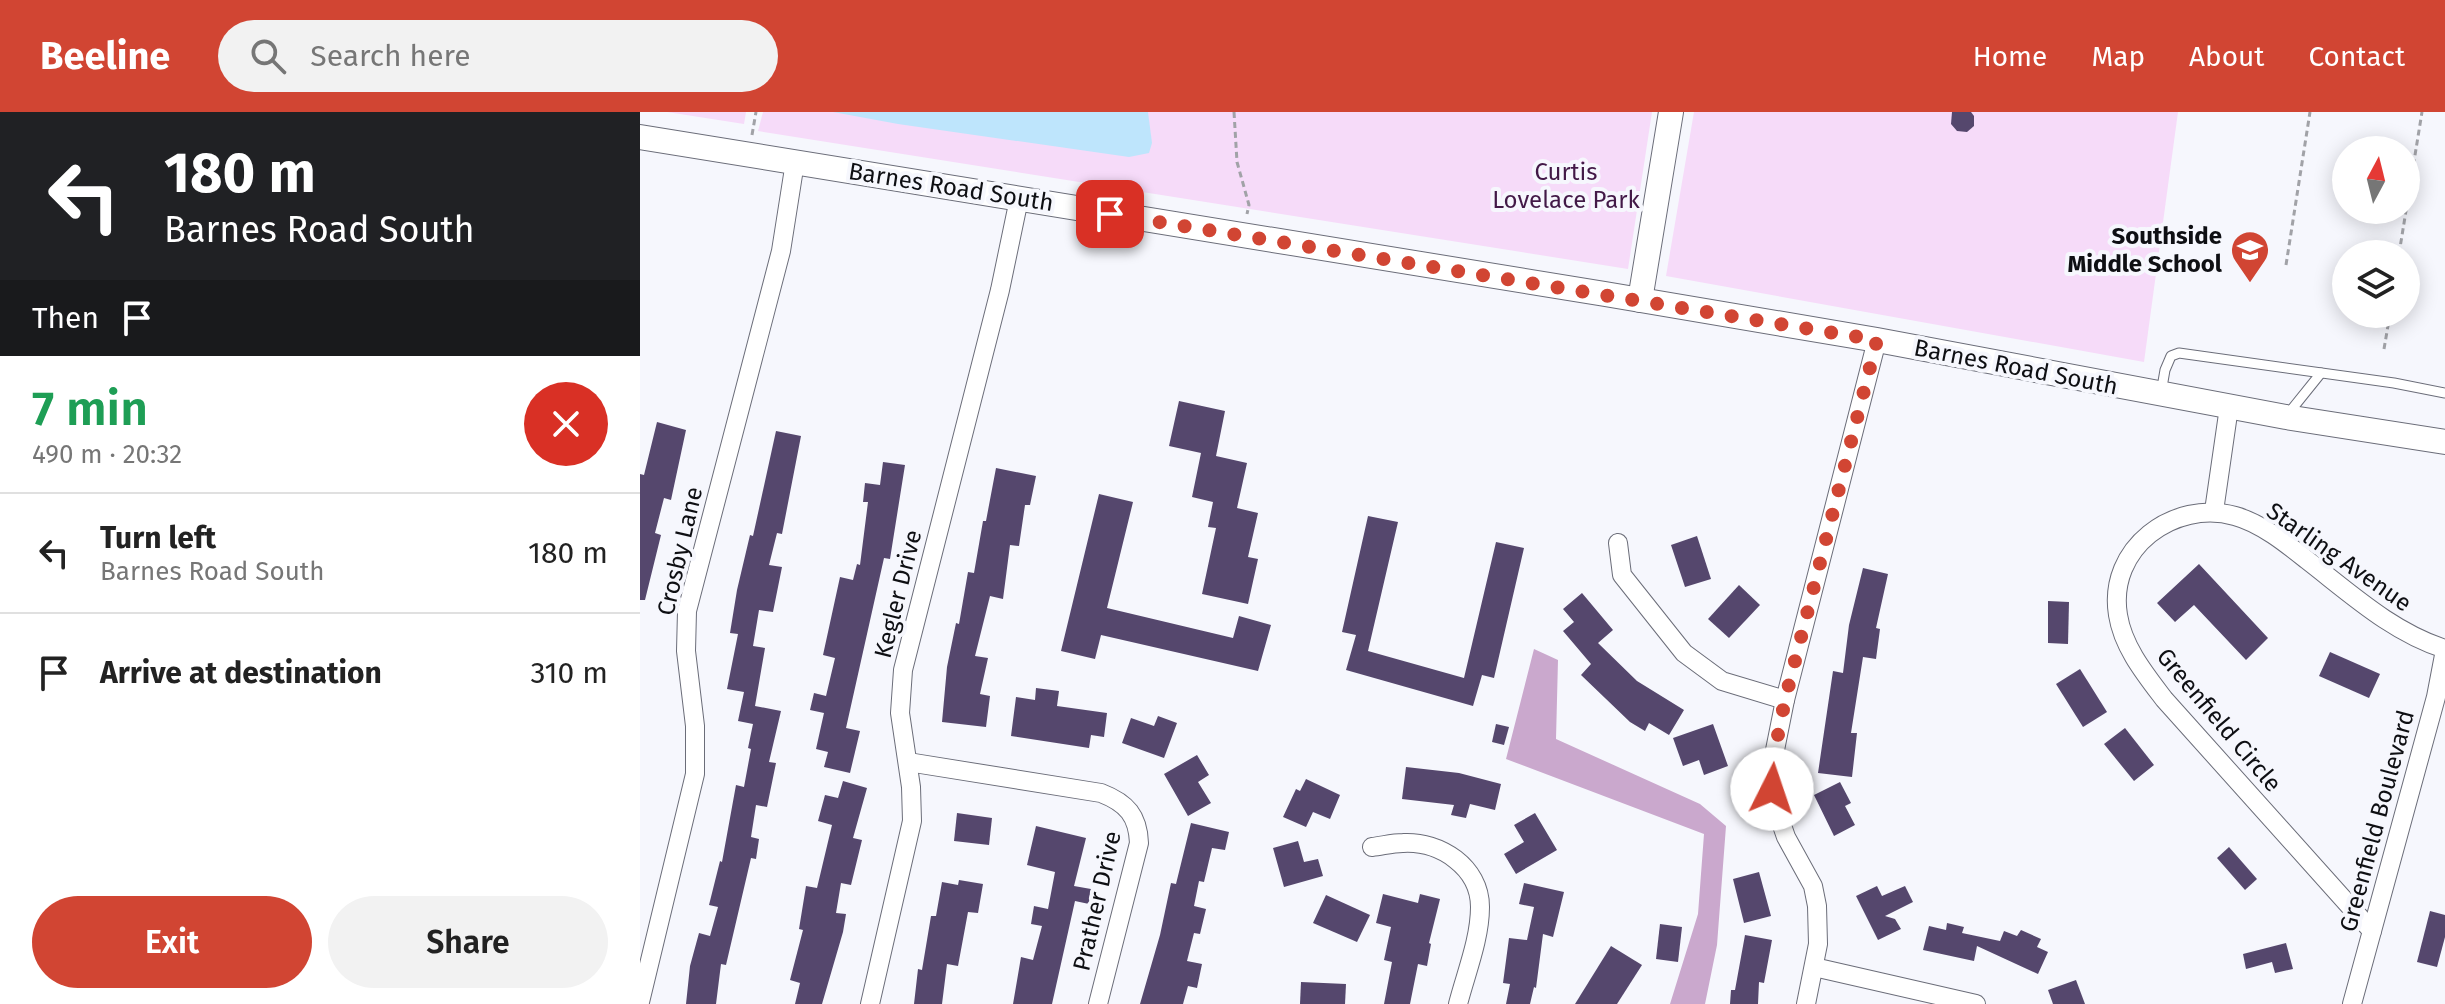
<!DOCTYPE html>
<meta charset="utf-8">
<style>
body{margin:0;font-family:"Fira Sans",sans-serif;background:#f2f2f2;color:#222;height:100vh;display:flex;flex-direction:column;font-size:30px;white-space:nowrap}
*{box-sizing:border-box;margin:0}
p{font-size:26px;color:#767676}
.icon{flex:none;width:44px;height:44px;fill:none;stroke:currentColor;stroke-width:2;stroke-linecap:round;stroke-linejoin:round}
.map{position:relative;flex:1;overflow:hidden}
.side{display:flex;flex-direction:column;background:#fff;width:640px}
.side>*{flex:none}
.hud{background:#202124;color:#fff;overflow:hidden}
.needle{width:52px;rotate:7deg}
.buttons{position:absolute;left:1692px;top:24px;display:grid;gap:16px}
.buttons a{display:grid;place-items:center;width:88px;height:88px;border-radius:50%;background:#fff;box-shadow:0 4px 20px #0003;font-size:40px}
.pin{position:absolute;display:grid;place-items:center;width:68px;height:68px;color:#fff;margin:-34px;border-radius:16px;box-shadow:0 4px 12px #0006}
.me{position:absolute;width:88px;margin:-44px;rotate:4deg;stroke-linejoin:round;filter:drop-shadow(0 0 6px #0008)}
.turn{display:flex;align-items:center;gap:28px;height:168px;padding:0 32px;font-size:36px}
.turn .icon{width:104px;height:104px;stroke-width:2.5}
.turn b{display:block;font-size:56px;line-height:68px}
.then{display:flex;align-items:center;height:76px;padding:0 32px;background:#0003;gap:16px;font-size:30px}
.round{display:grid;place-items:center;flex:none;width:84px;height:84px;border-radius:42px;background:#f2f2f2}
.head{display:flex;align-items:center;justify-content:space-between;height:136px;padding:0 32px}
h1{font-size:48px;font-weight:600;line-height:60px;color:#1e9e55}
.cta{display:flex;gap:16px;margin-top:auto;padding:16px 32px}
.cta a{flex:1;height:92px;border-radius:48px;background:#d14533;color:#fff;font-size:32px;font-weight:600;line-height:92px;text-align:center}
.cta a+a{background:#f2f2f2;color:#222}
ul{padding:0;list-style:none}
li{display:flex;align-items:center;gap:24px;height:120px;padding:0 32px;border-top:2px solid #e0e0e0}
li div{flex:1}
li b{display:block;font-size:30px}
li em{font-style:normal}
header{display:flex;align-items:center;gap:48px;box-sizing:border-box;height:112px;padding:0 40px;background:#d14533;color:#fff}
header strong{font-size:38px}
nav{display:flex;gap:44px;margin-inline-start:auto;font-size:28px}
.search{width:560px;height:72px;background:#f2f2f2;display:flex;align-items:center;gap:20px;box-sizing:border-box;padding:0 28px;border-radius:44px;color:#767676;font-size:30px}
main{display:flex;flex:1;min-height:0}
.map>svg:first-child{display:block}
</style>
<header>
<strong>Beeline</strong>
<div class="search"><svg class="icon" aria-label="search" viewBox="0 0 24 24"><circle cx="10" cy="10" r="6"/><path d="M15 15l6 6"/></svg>Search here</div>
<nav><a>Home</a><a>Map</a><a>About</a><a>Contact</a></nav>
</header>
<main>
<section class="side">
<div class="hud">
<div class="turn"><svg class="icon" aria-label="left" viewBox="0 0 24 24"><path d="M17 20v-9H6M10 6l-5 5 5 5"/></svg><div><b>180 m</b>Barnes Road South</div></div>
<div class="then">Then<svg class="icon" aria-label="arrive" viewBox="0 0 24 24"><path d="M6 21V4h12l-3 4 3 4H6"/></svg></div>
</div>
<div class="head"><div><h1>7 min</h1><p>490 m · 20:32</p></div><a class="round" style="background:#d93025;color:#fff"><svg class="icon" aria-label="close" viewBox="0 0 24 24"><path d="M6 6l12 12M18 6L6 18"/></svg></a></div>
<ul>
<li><svg class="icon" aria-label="left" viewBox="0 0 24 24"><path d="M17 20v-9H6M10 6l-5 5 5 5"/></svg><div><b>Turn left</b><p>Barnes Road South</p></div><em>180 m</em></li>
<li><svg class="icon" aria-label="arrive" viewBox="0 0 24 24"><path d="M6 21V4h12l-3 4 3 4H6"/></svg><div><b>Arrive at destination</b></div><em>310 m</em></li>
</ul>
<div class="cta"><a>Exit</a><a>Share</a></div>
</section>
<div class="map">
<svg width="1805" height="892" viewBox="0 0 1805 892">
<rect width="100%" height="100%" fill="#f6f7fd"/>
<g fill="#f6dbf9">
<polygon points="27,0 106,0 104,12"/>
<polygon points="123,0 1012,0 988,157 118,19"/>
<polygon points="1054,0 1538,0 1504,250 1026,164"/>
</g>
<polygon fill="#caa8cd" points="894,537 918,548 916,627 1060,692 1086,714 1077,833 1065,892 1030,892 1058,802 1064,722 866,647"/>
<polygon fill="#bee5fc" points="193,0 508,0 512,31 509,41 489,45 258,12"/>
<g fill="#55476d">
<polygon points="1312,0 1331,0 1334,4 1334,14 1327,20 1317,19 1311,12"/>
<polygon points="539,289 585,299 576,344 607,351 597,396 618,401 608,445 618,447 608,492 562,482 576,416 568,415 573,390 552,385 561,341 529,334"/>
<polygon points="17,310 46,318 31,388 24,386 15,421 21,423 5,488 0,488 0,362 4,363"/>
<polygon points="136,319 161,324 142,422 137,421 129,453 142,455 133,500 119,498 113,534 125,536 115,594 141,599 129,650 136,651 127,695 116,693 111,725 119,727 116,747 111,746 86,853 81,852 76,892 46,892 50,854 59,821 70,824 78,795 69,793 80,749 82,750 96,673 104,675 111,637 108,636 113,612 98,609 104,580 87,577 98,522 90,521 97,478 110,423 113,424"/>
<polygon points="243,350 265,353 250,447 244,446 206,616 220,619 210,661 184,655 188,640 176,637 184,601 170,598 174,581 186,584 195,546 183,543 200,465 213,468 217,452 220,453 228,390 223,390 225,371 240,373"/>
<polygon points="356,356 396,364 390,393 385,393 379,434 370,433 363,487 350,484 335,544 348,546 340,582 350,584 346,615 302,610 307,555 316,511 319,512 328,460 334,461 343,409 346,409"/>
<polygon points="459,382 493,390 467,496 593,526 599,504 631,513 618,559 461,523 455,547 421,539"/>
<polygon points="728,404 758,410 728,539 824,566 856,430 884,436 854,566 842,563 833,594 706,558 716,523 702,520"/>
<polygon points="1057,424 1071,467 1045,475 1031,433"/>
<polygon points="1559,452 1628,526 1606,548 1554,493 1535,510 1517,491"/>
<polygon points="1223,456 1248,462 1236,516 1240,517 1236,547 1223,545 1211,621 1217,621 1212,665 1178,661 1193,559 1203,561 1209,513"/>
<polygon points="1099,473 1120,493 1089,526 1068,507"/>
<polygon points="942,481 973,518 958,531 997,569 1044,598 1029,623 1009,611 1005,619 990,610 941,563 951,552 923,519 934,510 923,497"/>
<polygon points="1408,489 1429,490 1428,532 1408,531"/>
<polygon points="1690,540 1740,562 1729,586 1679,564"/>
<polygon points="1440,557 1467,600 1443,615 1416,572"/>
<polygon points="396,576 419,579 417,594 467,601 464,625 451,623 449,636 371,624 376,585 395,588"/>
<polygon points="518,604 537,611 524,646 482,631 491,606 514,614"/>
<polygon points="856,612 869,615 864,633 852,630"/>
<polygon points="1073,612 1088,654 1064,663 1059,648 1043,654 1033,626"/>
<polygon points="1485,616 1514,653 1494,669 1464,632"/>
<polygon points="557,643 569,663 558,670 571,691 548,704 524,662"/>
<polygon points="766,655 819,661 861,672 855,698 830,692 826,706 811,703 814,693 762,687"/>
<polygon points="666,667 700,683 690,707 673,700 666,715 643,705 656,677 660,679"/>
<polygon points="203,669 227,676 213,726 222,728 211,773 201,771 196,801 206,802 203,820 182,892 155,892 160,871 150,868 163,818 159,817 166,774 177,776 192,713 178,709 185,683 198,686"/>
<polygon points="1200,670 1211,691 1205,694 1215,713 1194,724 1174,683"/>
<polygon points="317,701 352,706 349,733 314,729"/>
<polygon points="895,701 917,738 876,762 864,742 884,730 874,713"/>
<polygon points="551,711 589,720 585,738 572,736 564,770 559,769 554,794 566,797 560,822 554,821 547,849 562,852 557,876 548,874 543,892 500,892 520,823 531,771 536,772"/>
<polygon points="396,714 446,726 434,774 451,777 449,792 435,789 412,892 373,892 381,845 393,848 402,814 391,812 394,794 408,797 415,760 387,753"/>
<polygon points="658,729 664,750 678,747 683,764 644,775 633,736"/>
<polygon points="1589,735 1617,767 1605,778 1577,746"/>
<polygon points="1119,760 1131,804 1104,811 1093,767"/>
<polygon points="319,768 343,772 338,801 328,800 318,854 307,852 302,892 274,892 278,857 282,858 291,804 296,804 302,770 318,773"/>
<polygon points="884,771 924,780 913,825 903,822 896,876 894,875 890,892 866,892 870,872 863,871 869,826 887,828 894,795 879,792"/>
<polygon points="1237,774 1242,784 1265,774 1273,790 1245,804 1255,807 1261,817 1238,828 1216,784"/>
<polygon points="743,782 778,791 780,782 800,787 789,831 791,832 787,854 778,852 770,892 744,892 752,850 744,848 751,815 736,811"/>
<polygon points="686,783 730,803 717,830 673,811"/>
<polygon points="1790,799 1805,803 1805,825 1797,855 1777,850"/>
<polygon points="1307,811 1324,815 1322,821 1360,829 1364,819 1377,824 1381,818 1401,827 1397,835 1408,840 1398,862 1337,834 1334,849 1283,838 1289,814 1306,818"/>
<polygon points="1020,812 1042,815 1038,850 1016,847"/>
<polygon points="1105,823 1132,828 1124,871 1119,870 1118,892 1090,892 1091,878 1095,878"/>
<polygon points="1646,831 1653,857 1635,861 1632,850 1606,857 1603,842"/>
<polygon points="971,834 1002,853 977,892 935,892"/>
<polygon points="1436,868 1445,892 1413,892 1408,878"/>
<polygon points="661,870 706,872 705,892 660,892"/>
</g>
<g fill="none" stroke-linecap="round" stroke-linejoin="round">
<defs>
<g id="lane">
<polyline points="1521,281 1525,258 1531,244 1539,241 1754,271 1805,281"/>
<polyline points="1648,302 1681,261"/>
</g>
<g id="street">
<polyline points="1574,399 1589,295"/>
<polyline points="978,431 982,463 1044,541 1082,569 1145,588"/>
<path d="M268,650L461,681C487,691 498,704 499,731L458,892"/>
<path d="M732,735C742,734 752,731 763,731C800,729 840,755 840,795C840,827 826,861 818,892"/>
<path d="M1732,819L1524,587C1505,562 1483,535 1478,503C1467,436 1534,387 1595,404C1621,411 1647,432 1667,448C1711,482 1752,520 1805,537"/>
<polyline points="1174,855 1336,892"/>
<polyline points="0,890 55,662 55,614 46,539 47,499 141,139 155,50"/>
<polyline points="230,892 272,709 271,675 260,601 263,558 360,178 379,87"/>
<polyline points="1166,892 1178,832 1177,794 1173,774 1146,725 1137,699 1131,658 1145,588 1237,228"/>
<polyline points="1712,892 1796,585 1805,538"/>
</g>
<g id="secondary">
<polyline points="0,25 965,182 1237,228 1646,305 1805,330"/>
<polyline points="1000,188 1031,0"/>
</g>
</defs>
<use href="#lane" stroke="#6b6d79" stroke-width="11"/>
<use href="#street" stroke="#6b6d79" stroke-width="20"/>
<use href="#secondary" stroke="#6b6d79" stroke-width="26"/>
<g stroke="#a1a2a7" stroke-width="3" stroke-dasharray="6 4" stroke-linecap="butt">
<polyline points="594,0 597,50 609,93 607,102"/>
<polyline points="112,23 116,0"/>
<polyline points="1759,142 1782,0"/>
<polyline points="1646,153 1670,0"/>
<polyline points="1744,237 1750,202"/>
</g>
<use href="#lane" stroke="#fff" stroke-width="9"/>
<use href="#street" stroke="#fff" stroke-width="18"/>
<use href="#secondary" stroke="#fff" stroke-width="24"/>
</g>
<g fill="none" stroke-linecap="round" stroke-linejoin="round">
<polyline stroke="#d14533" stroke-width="14" stroke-dasharray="0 25.2" points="470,102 1237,228 1145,588 1131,658 1132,677"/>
</g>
<defs>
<symbol id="school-pin" viewBox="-11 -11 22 30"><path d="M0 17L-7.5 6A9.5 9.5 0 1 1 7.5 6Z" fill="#d14533" stroke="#f6f7fd"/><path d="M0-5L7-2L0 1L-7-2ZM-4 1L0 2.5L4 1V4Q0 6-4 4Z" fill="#fff"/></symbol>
</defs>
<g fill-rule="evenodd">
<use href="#school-pin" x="1588" y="116" width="44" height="60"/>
</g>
<g text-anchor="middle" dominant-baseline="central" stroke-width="8" stroke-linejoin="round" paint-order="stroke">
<g font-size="24" fill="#421947" stroke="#f6f7fd">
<text x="926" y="60">Curtis<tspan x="926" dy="28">Lovelace Park</tspan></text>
</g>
<g font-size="24" fill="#0e0f13" stroke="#f6f7fd">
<text transform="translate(311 75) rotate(9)">Barnes Road South</text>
<text transform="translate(1376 255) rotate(11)">Barnes Road South</text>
<text transform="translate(40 439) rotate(-77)">Crosby Lane</text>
<text transform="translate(1699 445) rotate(35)">Starling Avenue</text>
<text transform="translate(258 482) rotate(-76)">Kegler Drive</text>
<text transform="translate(1579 608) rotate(50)">Greenfield Circle</text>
<text transform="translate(1737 709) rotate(-75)">Greenfield Boulevard</text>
<text transform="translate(457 789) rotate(-77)">Prather Drive</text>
</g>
<g font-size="24" font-weight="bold" fill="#0e0f13" stroke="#f6f7fd" text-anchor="end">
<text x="1582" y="124">Southside<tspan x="1582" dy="28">Middle School</tspan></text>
</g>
</g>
</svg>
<div class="buttons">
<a><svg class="needle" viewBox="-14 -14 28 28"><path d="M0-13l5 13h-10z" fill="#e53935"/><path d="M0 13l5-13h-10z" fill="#767676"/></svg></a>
<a><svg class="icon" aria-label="layers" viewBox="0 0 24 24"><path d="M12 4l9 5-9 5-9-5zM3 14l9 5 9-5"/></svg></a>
</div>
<div class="pin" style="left:470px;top:102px;background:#d93025"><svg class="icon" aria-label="arrive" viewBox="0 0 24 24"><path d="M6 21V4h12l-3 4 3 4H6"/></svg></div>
<svg class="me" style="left:1132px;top:677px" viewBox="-20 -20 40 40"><circle r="19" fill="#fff"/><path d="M0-13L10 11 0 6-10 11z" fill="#d14533"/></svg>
</div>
</main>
